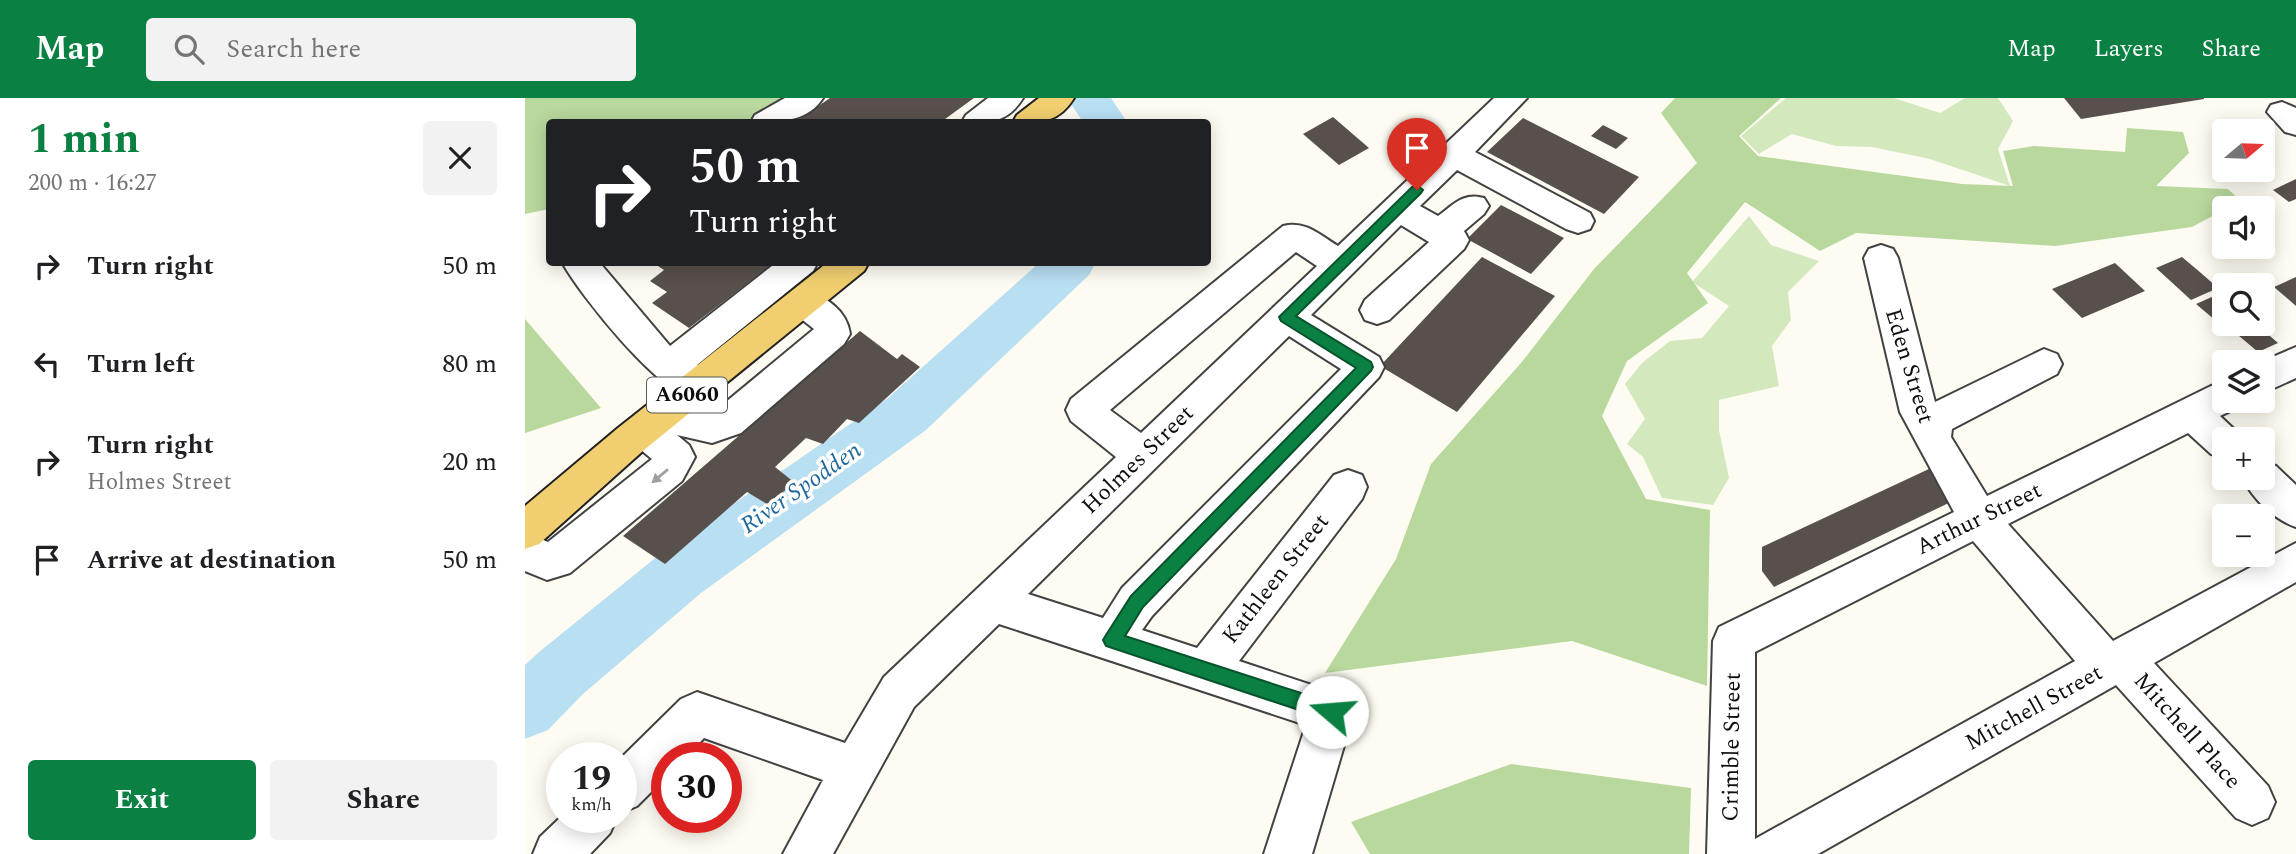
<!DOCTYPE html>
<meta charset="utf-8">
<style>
body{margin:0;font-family:Spectral,serif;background:#f2f2f2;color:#202124;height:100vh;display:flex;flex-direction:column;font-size:26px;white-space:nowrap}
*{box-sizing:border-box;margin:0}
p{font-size:23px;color:#757577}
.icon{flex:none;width:38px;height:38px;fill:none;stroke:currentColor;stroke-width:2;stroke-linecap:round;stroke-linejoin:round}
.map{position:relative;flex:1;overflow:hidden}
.drawer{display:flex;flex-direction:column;background:#fff;width:525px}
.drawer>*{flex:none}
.hud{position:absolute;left:21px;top:21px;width:665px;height:147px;border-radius:7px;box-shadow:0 4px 18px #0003;background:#202124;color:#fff;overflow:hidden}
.needle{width:46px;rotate:71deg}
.buttons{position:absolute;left:1687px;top:21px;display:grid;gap:14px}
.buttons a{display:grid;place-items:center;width:63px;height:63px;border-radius:7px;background:#fff;box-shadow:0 4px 18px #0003;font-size:35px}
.speed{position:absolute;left:21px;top:644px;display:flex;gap:14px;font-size:35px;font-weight:700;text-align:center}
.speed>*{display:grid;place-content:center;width:91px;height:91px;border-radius:50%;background:#fff;box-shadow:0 4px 18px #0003;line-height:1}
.speed small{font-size:18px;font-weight:400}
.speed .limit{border:10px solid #d22;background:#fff;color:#111}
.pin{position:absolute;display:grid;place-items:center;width:60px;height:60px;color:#fff;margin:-72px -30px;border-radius:50% 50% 50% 0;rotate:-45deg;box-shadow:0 0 7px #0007}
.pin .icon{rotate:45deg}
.me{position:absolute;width:77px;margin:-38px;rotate:288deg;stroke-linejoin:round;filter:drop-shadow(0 0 5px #0008)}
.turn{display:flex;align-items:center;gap:24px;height:147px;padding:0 28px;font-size:32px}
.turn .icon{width:91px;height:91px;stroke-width:2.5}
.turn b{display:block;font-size:49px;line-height:60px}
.round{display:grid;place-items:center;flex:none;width:74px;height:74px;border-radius:7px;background:#f2f2f2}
.summary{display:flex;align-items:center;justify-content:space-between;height:119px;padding:0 28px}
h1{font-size:42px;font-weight:700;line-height:52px;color:#0b8043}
.cta{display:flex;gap:14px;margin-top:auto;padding:14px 28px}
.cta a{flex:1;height:80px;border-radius:7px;background:#0b8043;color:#fff;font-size:28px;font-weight:700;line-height:80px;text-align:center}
.cta a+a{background:#f2f2f2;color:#202124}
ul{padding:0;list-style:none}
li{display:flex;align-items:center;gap:21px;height:98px;padding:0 28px}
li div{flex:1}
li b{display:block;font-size:26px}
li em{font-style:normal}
header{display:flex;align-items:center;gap:42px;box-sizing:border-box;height:98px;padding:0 35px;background:#0b8043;color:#fff}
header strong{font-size:33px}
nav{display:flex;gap:38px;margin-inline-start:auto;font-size:24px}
.search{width:490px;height:63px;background:#f2f2f2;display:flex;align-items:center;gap:18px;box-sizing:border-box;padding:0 24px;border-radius:7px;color:#757577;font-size:26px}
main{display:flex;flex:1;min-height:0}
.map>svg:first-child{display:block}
</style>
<header>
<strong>Map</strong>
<div class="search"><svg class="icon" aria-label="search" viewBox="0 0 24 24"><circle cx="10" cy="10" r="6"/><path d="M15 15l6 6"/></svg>Search here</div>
<nav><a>Map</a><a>Layers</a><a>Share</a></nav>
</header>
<main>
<section class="drawer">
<div class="summary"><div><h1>1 min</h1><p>200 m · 16:27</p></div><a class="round"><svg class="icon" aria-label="close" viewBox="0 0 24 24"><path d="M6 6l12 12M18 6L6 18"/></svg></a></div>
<ul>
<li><svg class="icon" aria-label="right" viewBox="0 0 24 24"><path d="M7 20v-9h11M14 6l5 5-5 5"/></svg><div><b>Turn right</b></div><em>50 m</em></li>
<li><svg class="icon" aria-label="left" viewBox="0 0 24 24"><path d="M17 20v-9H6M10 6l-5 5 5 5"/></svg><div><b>Turn left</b></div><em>80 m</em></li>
<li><svg class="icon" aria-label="right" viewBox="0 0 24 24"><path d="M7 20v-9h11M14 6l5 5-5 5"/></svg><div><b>Turn right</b><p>Holmes Street</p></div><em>20 m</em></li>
<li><svg class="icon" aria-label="arrive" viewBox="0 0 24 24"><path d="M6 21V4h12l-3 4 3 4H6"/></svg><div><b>Arrive at destination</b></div><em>50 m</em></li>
</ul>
<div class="cta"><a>Exit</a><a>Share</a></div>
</section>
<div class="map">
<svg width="1771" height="756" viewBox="0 0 1771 756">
<rect width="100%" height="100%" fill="#fefcf2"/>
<g fill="#d4e8bd">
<polygon points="1261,0 1369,0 1415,15 1440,0 1473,0 1488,23 1473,51 1485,88 1405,61 1347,49 1311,48 1267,36 1234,56 1216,38"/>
<polygon points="1224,118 1246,147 1294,163 1263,194 1266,222 1247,248 1254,288 1194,302 1194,332 1204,380 1188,407 1137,400 1118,359 1102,346 1120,321 1100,286 1117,265 1145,243 1177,240 1204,208 1167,184"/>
</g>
<g fill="#b9d89d">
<polygon points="0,0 259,0 220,24 24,24 24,111 0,116"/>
<polygon points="1150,0 1256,0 1214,38 1233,58 1437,86 1488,88 1478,53 1509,48 1600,54 1602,30 1658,34 1664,55 1631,88 1703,91 1716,103 1667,129 1530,148 1331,135 1295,153 1220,104 1162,175 1183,205 1102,263 1077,318 1121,401 1185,412 1182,588 1047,543 800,575 871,461 906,366 996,265 1069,171 1172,65 1136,15"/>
<polygon points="0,221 76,310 0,335"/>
<polygon points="986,666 1166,690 1164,756 845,756 826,724"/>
</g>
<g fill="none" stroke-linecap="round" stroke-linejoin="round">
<g fill="#b9dff3" fill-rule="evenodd">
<polygon points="542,0 586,0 602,24 558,24"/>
<polygon points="515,164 571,164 564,177 401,332 176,495 58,596 23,632 0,641 0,567 14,554 134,457 363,300"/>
</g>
</g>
<g fill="#58504c">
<polygon points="305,0 449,0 416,24 270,24"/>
<polygon points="1539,0 1679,0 1679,1 1556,21"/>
<polygon points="808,19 844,50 814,67 778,36"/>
<polygon points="998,20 1114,79 1079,116 962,54"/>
<polygon points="1078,27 1103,40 1091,51 1066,38"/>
<polygon points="1771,81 1771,101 1764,104 1748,92"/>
<polygon points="976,107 1039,140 1006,176 942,141"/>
<polygon points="957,159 1030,198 932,314 855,268"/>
<polygon points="1657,159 1676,175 1693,190 1666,202 1631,170"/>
<polygon points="127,164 250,164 164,230 127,205 142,194 125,183 139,172"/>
<polygon points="1590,165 1620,193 1557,220 1527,191"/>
<polygon points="1771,179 1771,208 1749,189"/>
<polygon points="1698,194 1699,195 1699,225 1694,220 1690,222 1671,206"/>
<polygon points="1700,226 1731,226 1753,245 1733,254"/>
<polygon points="335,233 372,261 377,256 395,269 334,325 322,321 298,346 281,340 250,369 270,385 242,406 222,394 140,466 98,438"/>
<polygon points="1406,370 1432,401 1249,489 1237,473 1237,449"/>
</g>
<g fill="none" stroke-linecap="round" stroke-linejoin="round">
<defs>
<g id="minor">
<path d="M260,0H298C282,25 252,24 226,24L230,17Z"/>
<path d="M463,0H498C482,26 464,24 437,24L441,17Z"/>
<path d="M969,0H1002L950,54L1065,115L1069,123L1065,131L1053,135L1041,131L932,72L895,108L913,118C929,106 939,94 959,100L964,108L959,116L939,133L944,142L939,151L864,222L852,226L840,222L835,212L840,202L904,144L876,127L786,217L854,259L859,269L854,279L627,518L617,532L672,550L809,377L823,372L837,377L842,389L837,401L714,563L823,599L829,614L787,756H739L781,627L474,526L389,609L308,756H258L298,682L179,640L160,660H142V678L112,708L96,715V660L156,601L172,594L320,645L359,579L591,359L546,323L541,312L546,301L758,128C780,122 795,137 813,148ZM771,154L792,168L616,335L585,312ZM764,238L816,271L597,490L578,520L503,496Z"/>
<polygon points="1757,4 1771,10 1771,37 1760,34 1742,14 1746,7"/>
<path d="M1356,147L1368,151L1373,160L1410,304L1519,251L1532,256L1537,266L1532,276L1427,331L1426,339L1462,398L1686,288L1699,284V303H1715L1712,310L1695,318L1712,334L1716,341H1699V361L1686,356L1663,335L1483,426L1588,543L1771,445V484L1629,565L1743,688L1750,704L1743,720L1727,727L1711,720L1591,587L1293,756H1182L1188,543L1194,529L1429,414L1375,314L1339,160L1344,151ZM1448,443L1550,563L1230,741V554Z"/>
<path d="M37,164H74L145,248L252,164H293L288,173L172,267L186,277L191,288L186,299C181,300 176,303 171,302C134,296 55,197 37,164Z"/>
<path d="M278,191C300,198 322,212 325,236L319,246L216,335L187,345L152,337L164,347L170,359L157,383L45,475L22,482L0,473V434L23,444L127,361L105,343L99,332L105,321L122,318L126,304L139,300L171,312L190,313L289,231L266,213L261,204L266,195Z"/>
<polygon points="1771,249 1771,280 1738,295 1736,264"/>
<path d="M1738,364L1751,368L1771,387V429C1750,422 1727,401 1718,380H1738Z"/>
<polygon points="37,718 37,719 92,719 85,735 65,756 8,756 15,739"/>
</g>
<g id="major">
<path d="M514,0H549C533,26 515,24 488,24L492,17Z"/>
<polygon points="303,164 344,164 339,173 119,352 14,446 0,451 0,408 93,330"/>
</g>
</defs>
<use href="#minor" stroke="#424242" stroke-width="4"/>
<use href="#major" stroke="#202020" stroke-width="4"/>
<use href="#minor" fill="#fff" fill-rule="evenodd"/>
<use href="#major" fill="#f1ce6f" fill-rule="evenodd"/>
</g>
<defs><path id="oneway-solid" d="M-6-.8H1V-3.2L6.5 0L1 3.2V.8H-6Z" transform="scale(1.75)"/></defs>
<use fill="#9f9f9f" href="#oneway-solid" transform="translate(135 378) rotate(140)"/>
<polygon fill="#0b8043" stroke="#07532c" stroke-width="2" points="892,87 898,92 896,95 771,218 846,264 848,269 846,273 618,509 600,538 807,605 814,608 817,614 814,621 807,623 581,548 578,542 581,537 606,498 831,270 756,223 754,219 887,89"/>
<g text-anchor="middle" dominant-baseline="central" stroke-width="7" stroke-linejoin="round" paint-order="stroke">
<rect fill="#fff" stroke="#575757" stroke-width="2" x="122" y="279.5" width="80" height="35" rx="5"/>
<g font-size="21" font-weight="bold" fill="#0f0f0f">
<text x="162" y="297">A6060</text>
</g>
<g font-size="23" fill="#0f0f0f" stroke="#fff">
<text transform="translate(1384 268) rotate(73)">Eden Street</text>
<text transform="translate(613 362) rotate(-44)">Holmes Street</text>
<text transform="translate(1454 421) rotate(-26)">Arthur Street</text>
<text transform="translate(751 481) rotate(-52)">Kathleen Street</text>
<text transform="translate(1509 610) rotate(-29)">Mitchell Street</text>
<text transform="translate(1662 633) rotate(48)">Mitchell Place</text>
<text transform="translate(1207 649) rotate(-89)">Crimble Street</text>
</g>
<g font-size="24" font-style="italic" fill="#1e689c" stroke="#fff">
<text transform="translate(276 390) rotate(-35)">River Spodden</text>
</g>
</g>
</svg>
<div class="buttons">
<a><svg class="needle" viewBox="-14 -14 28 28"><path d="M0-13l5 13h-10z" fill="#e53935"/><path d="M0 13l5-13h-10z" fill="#757577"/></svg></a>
<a><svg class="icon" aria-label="sound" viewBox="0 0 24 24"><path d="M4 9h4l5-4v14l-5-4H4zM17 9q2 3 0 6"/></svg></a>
<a><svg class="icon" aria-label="search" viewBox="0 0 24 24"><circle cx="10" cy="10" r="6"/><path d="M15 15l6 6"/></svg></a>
<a><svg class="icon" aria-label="layers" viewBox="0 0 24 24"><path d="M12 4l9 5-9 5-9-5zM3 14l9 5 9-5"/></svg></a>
<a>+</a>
<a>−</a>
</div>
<div class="speed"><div>19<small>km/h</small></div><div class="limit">30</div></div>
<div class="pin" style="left:892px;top:92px;background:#d93025"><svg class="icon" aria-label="arrive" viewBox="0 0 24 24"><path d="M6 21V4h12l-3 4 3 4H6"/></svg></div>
<svg class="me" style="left:807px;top:614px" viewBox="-20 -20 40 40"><circle r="19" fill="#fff"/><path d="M0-13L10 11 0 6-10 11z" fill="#0b8043"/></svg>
<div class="hud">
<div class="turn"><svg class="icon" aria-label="right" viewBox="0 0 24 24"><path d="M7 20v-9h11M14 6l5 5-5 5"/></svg><div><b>50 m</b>Turn right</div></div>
</div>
</div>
</main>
